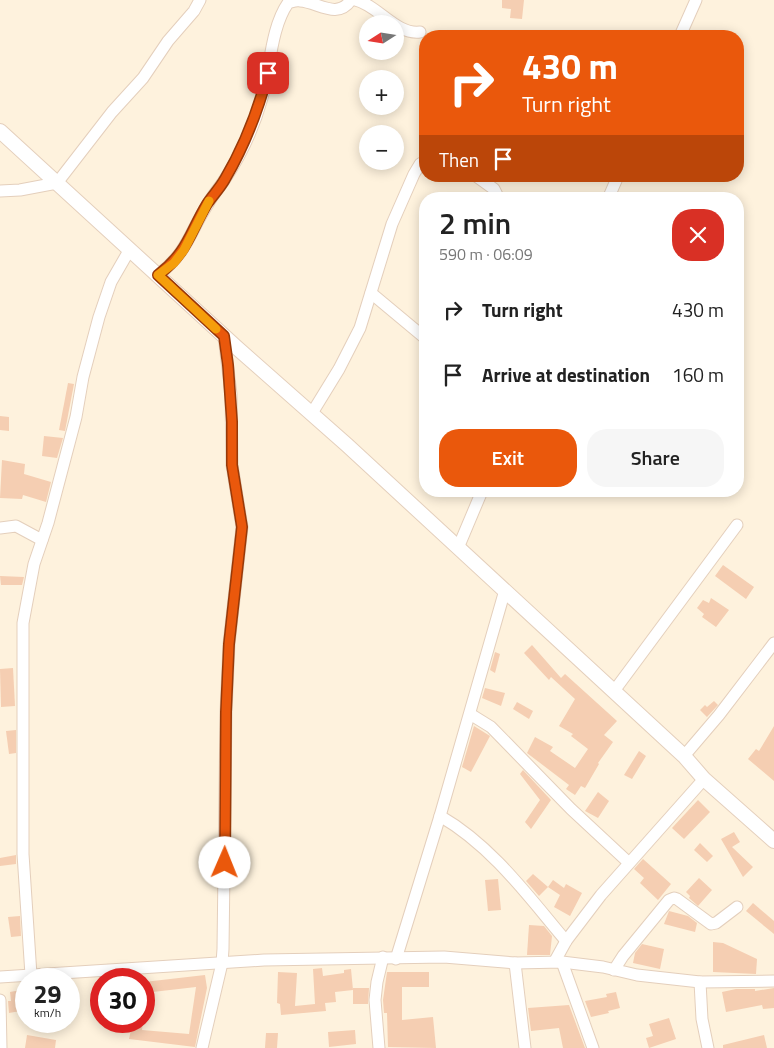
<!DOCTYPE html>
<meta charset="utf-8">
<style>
body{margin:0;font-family:"Titillium Web",sans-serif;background:#f6f6f6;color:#222;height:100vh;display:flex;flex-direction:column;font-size:19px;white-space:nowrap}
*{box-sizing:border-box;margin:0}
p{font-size:16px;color:#767676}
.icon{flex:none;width:28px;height:28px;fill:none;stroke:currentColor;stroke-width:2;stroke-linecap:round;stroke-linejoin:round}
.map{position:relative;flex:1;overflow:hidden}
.drawer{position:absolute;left:419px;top:192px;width:325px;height:305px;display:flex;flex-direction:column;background:#fff;border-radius:20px;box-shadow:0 2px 12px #0003}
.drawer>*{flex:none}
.banner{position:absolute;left:419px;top:30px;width:325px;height:152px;border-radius:20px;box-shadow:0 2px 12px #0003;background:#ea580c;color:#fff;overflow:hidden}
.needle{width:32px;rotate:258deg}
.buttons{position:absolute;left:359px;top:15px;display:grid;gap:10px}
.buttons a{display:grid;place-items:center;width:45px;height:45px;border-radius:50%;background:#fff;box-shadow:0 2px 12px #0003;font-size:25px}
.speed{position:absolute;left:15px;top:968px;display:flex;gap:10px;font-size:25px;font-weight:700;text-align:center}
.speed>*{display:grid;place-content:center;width:65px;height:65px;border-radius:50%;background:#fff;box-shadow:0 2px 12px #0003;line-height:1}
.speed small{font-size:12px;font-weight:400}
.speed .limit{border:8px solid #d22;background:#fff;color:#111}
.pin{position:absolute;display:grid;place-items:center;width:42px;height:42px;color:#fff;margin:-21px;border-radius:10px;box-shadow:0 2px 8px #0006}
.me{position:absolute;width:55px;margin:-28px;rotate:1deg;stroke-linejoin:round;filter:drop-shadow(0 0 4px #0008)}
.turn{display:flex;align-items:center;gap:18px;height:105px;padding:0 20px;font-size:22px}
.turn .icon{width:65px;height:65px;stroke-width:2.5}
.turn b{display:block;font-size:35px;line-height:42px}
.then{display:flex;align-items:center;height:48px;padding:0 20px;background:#0003;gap:10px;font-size:19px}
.round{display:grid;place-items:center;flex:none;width:52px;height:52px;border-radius:20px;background:#f6f6f6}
.head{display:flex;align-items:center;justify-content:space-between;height:85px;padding:0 20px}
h1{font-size:30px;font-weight:600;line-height:38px}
.cta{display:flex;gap:10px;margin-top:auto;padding:10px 20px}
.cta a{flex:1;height:58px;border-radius:20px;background:#ea580c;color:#fff;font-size:20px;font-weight:600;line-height:58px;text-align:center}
.cta a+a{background:#f6f6f6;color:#222}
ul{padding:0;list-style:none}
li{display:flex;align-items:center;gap:15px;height:65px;padding:0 20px}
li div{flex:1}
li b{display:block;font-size:19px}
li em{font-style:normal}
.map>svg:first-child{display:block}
</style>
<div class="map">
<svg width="774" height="1048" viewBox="0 0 774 1048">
<rect width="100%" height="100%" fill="#fef2dd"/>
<g fill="#f5ceb2">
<polygon points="502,0 524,0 522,19 510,18 511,9 502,8"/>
<polygon points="68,383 74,384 65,431 59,430"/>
<polygon points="0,416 9,417 9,431 0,430"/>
<polygon points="44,436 63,438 57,458 42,456"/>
<polygon points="2,460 25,464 24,474 51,482 46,502 23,495 22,499 0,498"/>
<polygon points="723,565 754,587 746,599 715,576"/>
<polygon points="0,576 24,577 22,585 1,585"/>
<polygon points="711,598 729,610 716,627 702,617 704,614 697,608 703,600 709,603"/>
<polygon points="532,645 561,678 565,674 617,721 604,735 613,742 598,763 599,764 585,788 581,786 575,795 566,789 569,785 527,753 535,737 553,747 550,751 575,768 588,749 571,736 573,734 559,726 575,699 551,677 549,680 524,653"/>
<polygon points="495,652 500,654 495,673 490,670"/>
<polygon points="13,668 15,706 1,707 0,669"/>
<polygon points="485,688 505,693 501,706 482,698"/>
<polygon points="714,701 718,705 707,717 700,710 705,705 707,707"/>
<polygon points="517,702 533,711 529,719 513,709"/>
<polygon points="474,726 490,736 471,772 462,767"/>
<polygon points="774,726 774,781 748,759 756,749 759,751"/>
<polygon points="16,730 16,753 9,754 6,731"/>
<polygon points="639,751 646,756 632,779 624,775"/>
<polygon points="523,770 551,800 531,829 525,822 540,800 520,774"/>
<polygon points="598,792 609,801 598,818 585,811"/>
<polygon points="698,800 710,812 684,839 672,828"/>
<polygon points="734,832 740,842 732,847 753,867 743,877 721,839"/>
<polygon points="700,843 713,856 707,862 694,850"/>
<polygon points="16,855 16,864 0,866 0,858"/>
<polygon points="643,859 671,884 658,900 640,883 644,878 634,869"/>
<polygon points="533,874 548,887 539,896 526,881"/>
<polygon points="699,878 712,890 698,906 689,898 690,896 686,892"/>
<polygon points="498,879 501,910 488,911 485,880"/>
<polygon points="553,880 564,888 566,884 582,893 570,916 554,907 560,895 548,887"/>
<polygon points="753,903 774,921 774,934 746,911"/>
<polygon points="669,911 688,916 697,923 695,932 664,924"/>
<polygon points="20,916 21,936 11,937 8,917"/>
<polygon points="529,925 544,926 552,936 550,955 527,955"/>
<polygon points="713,942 723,943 757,959 756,974 713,972"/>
<polygon points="642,944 664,949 660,969 633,963 635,953"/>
<polygon points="322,968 323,976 344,973 344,970 351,969 353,990 335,992 336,1002 325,1003 326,1011 281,1015 280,1004 277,1003 278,972 297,973 295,1006 315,1004 313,969"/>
<polygon points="387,972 429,972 429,987 402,987 402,1020 433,1017 436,1048 388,1047 387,1013 384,1013 383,1000"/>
<polygon points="205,975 207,988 195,1047 129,1039 133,1021 143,1021 142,1030 189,1034 196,987 144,993 144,982"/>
<polygon points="353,988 369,988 368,1004 353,1004"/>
<polygon points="774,988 774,1008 763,1009 762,1005 726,1012 722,992 736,989 755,989 755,991"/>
<polygon points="26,989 26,1010 9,1013 8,1001 11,1001 10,992"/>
<polygon points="616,992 620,1008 608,1011 609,1013 591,1017 585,1001 607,997 606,994"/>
<polygon points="569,1005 585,1048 563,1048 559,1028 531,1031 528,1008"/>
<polygon points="669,1018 676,1039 649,1048 646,1038 653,1036 649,1024"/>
<polygon points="355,1030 356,1044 329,1047 328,1032"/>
<polygon points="266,1033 278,1033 277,1048 265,1048"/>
<polygon points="27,1035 56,1040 55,1048 25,1048"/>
<polygon points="764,1035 767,1048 723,1048 723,1045"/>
</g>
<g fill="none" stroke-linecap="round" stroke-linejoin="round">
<defs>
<g id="minor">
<path d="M355,0C378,5 396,35 420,32"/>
<polyline points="680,36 696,0"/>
<polyline points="476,176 494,189 499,199"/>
<polyline points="0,191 20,190 57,183 112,112 143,78 168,41 194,11 200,0"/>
<polyline points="608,199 618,176"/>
<path d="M158,275C188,252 189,233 208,204C212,196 218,189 223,182C240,157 254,127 262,98C270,69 271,27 288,3C292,2 296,0 300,1C318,2 337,20 351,0"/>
<polyline points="371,293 425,338"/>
<polyline points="312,413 339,369 360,328 392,224 414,174 420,164 425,161"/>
<polyline points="0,528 16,526 42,540"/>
<polyline points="458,548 482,491"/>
<polyline points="614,691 737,525"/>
<polyline points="470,714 491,727 571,809 628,862"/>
<polyline points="684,756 719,715 774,643"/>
<path d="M440,816C492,846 528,896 566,941"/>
<polyline points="396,959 440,816 505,590"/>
<polyline points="555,961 566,941 601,895 704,779"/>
<polyline points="562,962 593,1048"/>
<polyline points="515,963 525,1048"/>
<polyline points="614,970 623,956 669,900 674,898 677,899 711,924 716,923 737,907"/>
<polyline points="31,975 23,854 23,623 34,564 48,523 76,417 83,377 99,317 111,282 130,249"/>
<polyline points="0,977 264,960 444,957 515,963 562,962 603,967 637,975 700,982 774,981"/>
<polyline points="700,982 702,1019 708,1048"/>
<polyline points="0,1000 1,1048"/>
<polyline points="202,1048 222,963 223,949 226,712 229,644 242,527 232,465 231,394 224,336"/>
<polyline points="379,1048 375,1000 377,982 383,957"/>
</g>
<polyline id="tertiary" points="0,131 236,347 347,445 684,756 704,779 774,841"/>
</defs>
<use href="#minor" stroke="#e4cfbc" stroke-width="13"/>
<use href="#tertiary" stroke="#e4cfbc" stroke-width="16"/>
<use href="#minor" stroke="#fff" stroke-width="11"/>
<use href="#tertiary" stroke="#fff" stroke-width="14"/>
</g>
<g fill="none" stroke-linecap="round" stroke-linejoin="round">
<defs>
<path id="route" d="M225,863L226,712L229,644L242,527L232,465V422L228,365L224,336L158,275C188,252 189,234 207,204C213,195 220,188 225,179C245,145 258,111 268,73"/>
</defs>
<use href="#route" stroke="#983908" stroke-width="12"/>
<use href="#route" stroke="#ea580c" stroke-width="9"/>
<polyline stroke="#f59e0b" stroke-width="9" points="209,201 184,250 174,263 158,275 216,329"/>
</g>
</svg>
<div class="buttons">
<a><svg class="needle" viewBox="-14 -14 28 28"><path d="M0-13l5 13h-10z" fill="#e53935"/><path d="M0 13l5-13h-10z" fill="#767676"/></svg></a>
<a>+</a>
<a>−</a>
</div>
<div class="speed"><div>29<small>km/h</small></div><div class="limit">30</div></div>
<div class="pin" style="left:268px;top:73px;background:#d93025"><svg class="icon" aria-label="arrive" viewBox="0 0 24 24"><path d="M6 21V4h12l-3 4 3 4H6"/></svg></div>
<svg class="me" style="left:225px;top:863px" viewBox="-20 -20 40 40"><circle r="19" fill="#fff"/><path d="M0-13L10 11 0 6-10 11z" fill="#ea580c"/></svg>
<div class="banner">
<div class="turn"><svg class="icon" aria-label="right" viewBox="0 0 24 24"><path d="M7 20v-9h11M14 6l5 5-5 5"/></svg><div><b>430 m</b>Turn right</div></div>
<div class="then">Then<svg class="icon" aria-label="arrive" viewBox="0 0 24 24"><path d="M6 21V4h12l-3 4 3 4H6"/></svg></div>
</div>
<section class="drawer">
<div class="head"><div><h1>2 min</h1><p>590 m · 06:09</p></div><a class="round" style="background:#d93025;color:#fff"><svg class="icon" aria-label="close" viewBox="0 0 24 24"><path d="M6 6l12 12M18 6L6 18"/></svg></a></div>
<ul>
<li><svg class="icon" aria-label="right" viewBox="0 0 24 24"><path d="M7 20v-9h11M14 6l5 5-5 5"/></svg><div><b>Turn right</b></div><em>430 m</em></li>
<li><svg class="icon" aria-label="arrive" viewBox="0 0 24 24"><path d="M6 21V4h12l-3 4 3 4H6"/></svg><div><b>Arrive at destination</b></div><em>160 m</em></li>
</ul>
<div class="cta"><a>Exit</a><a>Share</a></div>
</section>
</div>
